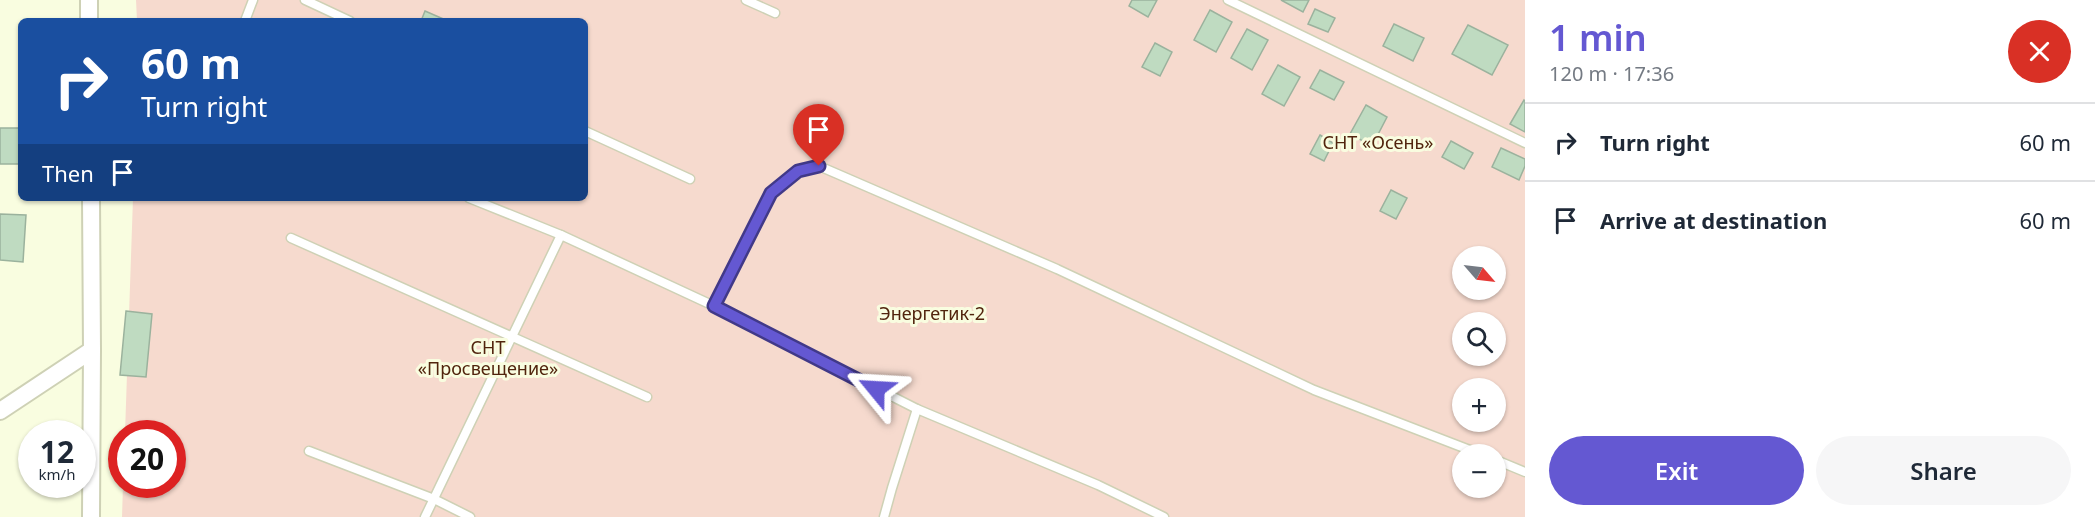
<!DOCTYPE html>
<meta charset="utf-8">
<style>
body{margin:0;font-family:"Noto Sans",sans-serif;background:#f6f6f7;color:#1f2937;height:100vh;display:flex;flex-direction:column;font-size:22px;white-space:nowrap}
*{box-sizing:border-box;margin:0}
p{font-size:20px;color:#747a83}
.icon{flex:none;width:33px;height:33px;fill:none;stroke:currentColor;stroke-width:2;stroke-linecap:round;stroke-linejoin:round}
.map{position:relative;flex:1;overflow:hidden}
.side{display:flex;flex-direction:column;background:#fff;width:570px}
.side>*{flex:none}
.banner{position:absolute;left:18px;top:18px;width:570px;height:183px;border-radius:9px;box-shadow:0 2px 4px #0004;background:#1a4fa0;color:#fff;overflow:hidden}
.needle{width:39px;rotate:118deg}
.tools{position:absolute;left:1452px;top:246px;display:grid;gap:12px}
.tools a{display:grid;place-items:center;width:54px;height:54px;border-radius:50%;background:#fff;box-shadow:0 2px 4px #0004;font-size:30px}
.speed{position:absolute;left:18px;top:420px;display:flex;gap:12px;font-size:30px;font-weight:700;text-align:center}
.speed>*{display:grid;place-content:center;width:78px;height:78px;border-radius:50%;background:#fff;box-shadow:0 2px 4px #0004;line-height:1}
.speed small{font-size:15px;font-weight:400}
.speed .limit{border:9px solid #d22;background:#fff;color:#111}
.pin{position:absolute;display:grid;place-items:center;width:51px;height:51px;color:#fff;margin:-62px -26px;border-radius:50% 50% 50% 0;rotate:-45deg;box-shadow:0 0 6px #0007}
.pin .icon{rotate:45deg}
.me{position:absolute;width:66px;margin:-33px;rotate:297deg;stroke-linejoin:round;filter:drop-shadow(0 0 4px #0008)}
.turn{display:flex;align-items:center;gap:21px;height:126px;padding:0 24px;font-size:27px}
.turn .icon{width:78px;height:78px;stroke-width:2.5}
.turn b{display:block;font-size:42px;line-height:51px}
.then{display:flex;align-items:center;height:57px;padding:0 24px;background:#0003;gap:12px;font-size:22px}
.round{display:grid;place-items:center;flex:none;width:63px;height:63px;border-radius:32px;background:#f6f6f7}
.headline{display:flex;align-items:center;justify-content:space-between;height:102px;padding:0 24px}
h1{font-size:36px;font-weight:600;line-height:45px;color:#6458d2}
.primary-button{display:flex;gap:12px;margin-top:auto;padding:12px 24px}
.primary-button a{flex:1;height:69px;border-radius:36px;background:#6458d2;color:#fff;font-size:24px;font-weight:600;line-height:69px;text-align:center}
.primary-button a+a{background:#f6f6f7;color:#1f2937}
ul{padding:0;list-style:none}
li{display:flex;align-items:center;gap:18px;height:78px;padding:0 24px;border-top:2px solid #e0e1e3}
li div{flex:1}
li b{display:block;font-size:22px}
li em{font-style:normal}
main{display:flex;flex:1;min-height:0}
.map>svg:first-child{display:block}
</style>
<main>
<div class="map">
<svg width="1525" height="517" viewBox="0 0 1525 517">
<rect width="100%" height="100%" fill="#f9fde0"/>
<path fill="#f6dace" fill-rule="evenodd" d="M136,0H1525V517H122L123,485L172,484V434L125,433L133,198H585V21H137ZM1462,256H1496V290H1462ZM1462,322H1496V356H1462ZM1462,388H1496V422H1462ZM1462,454H1496V488H1462Z"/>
<g fill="#bfdbc1" stroke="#9bb29d" stroke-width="1.5">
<polygon points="1132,0 1157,0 1148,17 1129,6"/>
<polygon points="1281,0 1309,0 1303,12"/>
<polygon points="1315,9 1335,18 1328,32 1308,24"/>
<polygon points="1210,10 1232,22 1216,52 1194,40"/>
<polygon points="425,11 448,21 421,21"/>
<polygon points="1394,24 1424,38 1413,61 1383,46"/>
<polygon points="1468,25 1508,45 1492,75 1452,54"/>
<polygon points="1247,29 1268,40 1252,70 1231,58"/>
<polygon points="1155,43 1172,52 1160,76 1142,67"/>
<polygon points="1278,65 1300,77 1284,106 1262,94"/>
<polygon points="1320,70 1344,82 1334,100 1310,88"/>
<polygon points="1524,100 1525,101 1525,132 1510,124"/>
<polygon points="1366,105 1387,117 1372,146 1350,134"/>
<rect x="0" y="128" width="21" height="36"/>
<polygon points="1320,135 1333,143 1324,161 1310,154"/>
<polygon points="1451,141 1473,153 1464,169 1442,157"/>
<polygon points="1501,148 1525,159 1525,166 1519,180 1492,167"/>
<polygon points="1391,190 1407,198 1396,219 1380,211"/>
<polygon points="0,214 26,215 23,262 0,260"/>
<polygon points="126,311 152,314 146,377 120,375"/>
</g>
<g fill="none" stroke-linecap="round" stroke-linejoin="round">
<defs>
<g id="service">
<polyline points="305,0 350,21"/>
<polyline points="746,0 775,13"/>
<polyline points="1228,0 1525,143"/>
<polyline points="245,21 253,0"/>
<polyline points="585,131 690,179"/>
<polyline points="469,198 561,235 714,306 917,409 1098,485 1164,517"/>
<polyline points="291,238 647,397"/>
<polyline points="714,306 771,193 798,171 819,166 1057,269 1314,390 1480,454"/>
<polyline points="309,451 434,499 470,517"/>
<polyline points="1496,460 1525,472"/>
<polyline points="425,517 561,235"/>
<polyline points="884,517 892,488 917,409"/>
</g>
<g id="minor">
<polyline points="89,0 89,21"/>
<polyline points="0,411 92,350"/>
<polyline points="91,517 92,350 91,198"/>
</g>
</defs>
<use href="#service" stroke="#ced1b5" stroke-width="11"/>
<use href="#minor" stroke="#ced1b5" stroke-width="20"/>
<use href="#service" stroke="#fff" stroke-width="8"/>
<use href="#minor" stroke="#fff" stroke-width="16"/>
</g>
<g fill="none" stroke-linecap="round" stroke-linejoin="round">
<defs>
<polyline id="route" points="819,166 798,171 771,193 714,306 876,389"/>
</defs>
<use href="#route" stroke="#413988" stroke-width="15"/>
<use href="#route" stroke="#6458d2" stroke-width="10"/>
</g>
<g text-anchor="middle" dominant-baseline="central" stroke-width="6" stroke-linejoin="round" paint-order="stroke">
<g font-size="18" fill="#51240d" stroke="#f9fde0">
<text x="1378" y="142">СНТ «Осень»</text>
<text x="932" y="313">Энергетик-2</text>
<text x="488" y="347">СНТ<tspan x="488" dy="21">«Просвещение»</tspan></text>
</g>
</g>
</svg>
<div class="tools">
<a><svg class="needle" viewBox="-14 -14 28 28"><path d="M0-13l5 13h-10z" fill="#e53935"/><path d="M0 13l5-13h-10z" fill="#747a83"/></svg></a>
<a><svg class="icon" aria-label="search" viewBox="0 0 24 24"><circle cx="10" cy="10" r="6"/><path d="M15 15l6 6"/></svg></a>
<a>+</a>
<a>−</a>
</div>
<div class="speed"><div>12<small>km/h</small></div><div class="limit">20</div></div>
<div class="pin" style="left:819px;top:166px;background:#d93025"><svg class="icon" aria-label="arrive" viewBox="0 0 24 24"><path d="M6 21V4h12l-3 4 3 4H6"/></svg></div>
<svg class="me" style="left:876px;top:389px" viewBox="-20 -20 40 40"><path d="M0-17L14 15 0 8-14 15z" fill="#6458d2" stroke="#fff" stroke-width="4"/></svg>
<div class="banner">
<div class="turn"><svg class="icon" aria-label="right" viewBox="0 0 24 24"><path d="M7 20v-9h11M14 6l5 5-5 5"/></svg><div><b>60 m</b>Turn right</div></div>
<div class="then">Then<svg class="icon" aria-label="arrive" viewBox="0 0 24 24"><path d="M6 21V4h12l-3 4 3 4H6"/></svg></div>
</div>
</div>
<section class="side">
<div class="headline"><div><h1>1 min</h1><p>120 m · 17:36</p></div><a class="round" style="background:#d93025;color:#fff"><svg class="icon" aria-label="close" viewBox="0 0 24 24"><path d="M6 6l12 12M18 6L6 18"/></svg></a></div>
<ul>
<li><svg class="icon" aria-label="right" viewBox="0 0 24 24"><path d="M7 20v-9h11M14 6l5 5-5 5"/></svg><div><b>Turn right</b></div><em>60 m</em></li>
<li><svg class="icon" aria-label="arrive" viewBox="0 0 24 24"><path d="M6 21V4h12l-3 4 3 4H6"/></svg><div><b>Arrive at destination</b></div><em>60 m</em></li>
</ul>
<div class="primary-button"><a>Exit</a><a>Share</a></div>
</section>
</main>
